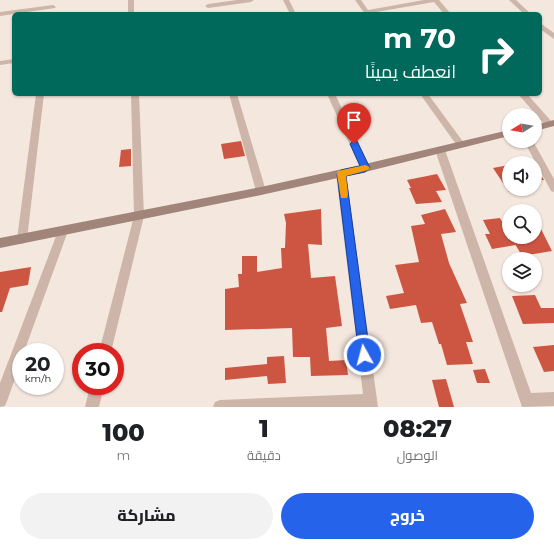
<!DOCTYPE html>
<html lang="ar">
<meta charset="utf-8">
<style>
body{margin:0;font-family:Montserrat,Cairo,sans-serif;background:#f2f2f2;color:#202124;direction:rtl;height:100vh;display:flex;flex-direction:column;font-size:15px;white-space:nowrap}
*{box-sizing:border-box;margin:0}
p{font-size:13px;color:#757577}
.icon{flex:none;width:22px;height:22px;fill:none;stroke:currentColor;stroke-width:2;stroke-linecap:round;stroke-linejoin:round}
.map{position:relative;height:407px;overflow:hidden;direction:ltr}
.drawer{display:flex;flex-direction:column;background:#fff;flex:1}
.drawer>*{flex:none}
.hud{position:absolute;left:12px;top:12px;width:530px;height:84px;border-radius:6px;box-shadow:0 1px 3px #0004;direction:rtl;background:#00695c;color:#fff;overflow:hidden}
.needle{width:26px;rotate:259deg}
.controls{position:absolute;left:502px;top:108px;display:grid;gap:8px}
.controls a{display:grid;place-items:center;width:40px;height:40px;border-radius:50%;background:#fff;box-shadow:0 1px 3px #0004;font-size:20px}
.speed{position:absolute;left:12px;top:343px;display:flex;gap:8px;font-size:20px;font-weight:700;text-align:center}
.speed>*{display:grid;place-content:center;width:52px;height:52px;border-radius:50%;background:#fff;box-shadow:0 1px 3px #0004;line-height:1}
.speed small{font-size:10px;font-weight:400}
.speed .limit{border:6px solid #d22;background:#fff;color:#111}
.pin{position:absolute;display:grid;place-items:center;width:34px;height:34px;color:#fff;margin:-41px -17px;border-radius:50% 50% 50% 0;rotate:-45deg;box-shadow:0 0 4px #0007}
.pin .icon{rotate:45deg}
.me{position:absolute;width:44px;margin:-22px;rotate:353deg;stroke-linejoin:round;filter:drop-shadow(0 0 3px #0008)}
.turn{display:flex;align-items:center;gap:14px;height:84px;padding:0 20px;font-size:18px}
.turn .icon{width:52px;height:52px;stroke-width:2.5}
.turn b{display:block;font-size:28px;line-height:34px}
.eta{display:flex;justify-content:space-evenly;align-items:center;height:68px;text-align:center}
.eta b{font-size:24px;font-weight:800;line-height:28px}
.primary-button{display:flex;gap:8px;margin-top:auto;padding:8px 20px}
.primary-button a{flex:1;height:46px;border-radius:24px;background:#2563eb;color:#fff;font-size:16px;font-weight:800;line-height:46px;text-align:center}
.primary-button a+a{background:#f2f2f2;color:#202124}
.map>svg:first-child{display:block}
</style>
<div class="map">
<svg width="554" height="407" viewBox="0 0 554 407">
<rect width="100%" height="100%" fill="#f4e7de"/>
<g fill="#cd5643">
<polygon points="241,141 245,156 224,159 221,144"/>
<polygon points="131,149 131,166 119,167 121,150"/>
<polygon points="509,165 509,192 493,168"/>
<polygon points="535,165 544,180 535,181"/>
<polygon points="437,174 446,190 436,191 442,202 416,204 409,188 411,188 407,180"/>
<polygon points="321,209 322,245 308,244 311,278 335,276 342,326 326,328 329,361 346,360 348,375 311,376 310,357 293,357 292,328 225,330 225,289 239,287 238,274 242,274 242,256 257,256 257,272 282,268 281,248 285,248 286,223 284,214"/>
<polygon points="445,209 456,232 441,234 449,263 467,303 460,304 473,342 466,342 473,364 447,365 441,344 439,344 432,322 421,323 416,305 390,309 386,296 404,293 395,265 419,262 411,226 425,224 421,215"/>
<polygon points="535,217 552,251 522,256 511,237 535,237"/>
<polygon points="500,218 509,234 509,237 511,237 516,245 492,249 485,234 490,234 483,220"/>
<polygon points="31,267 28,285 10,288 2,312 0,312 0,272"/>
<polygon points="535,295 541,308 554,308 554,323 523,324 512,296"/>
<polygon points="554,345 554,371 544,372 533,347"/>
<polygon points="284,356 286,383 268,384 267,376 225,380 225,368 267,364 267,357"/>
<polygon points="485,369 490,383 477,383 473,370"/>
<polygon points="446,379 454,407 439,407 432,380"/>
</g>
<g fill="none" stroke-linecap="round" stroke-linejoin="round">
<g fill="#cdb6a9" fill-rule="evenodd">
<rect x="128" y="0" width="6" height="14"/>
<polygon points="237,0 254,0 251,2 208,8 205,6 208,4"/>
<polygon points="283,0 289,0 296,14 290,14"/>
<polygon points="355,0 361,0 368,10 424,0 439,0 451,14 444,14 434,2 365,14"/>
<polygon points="509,0 516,0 531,14 524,14"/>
<polygon points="53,5 56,7 55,8 0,16 0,12"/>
<polygon points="540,23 554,33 554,39 540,29"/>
<polygon points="14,59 14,63 0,65 0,61"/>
<polygon points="36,94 44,94 27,239 26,242 22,244 18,242 17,239"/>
<polygon points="131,94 139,94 144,216 111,352 99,352 134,216"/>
<polygon points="229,94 237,94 266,191 264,194 261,195 258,194 256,191"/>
<polygon points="327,94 335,94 370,168 368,171 362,171"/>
<polygon points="420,94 428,94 464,143 465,145 464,147 458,147"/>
<polygon points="518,94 527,94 552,122 553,124 552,126 546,126"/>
<polygon points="524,141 533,141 554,179 554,192 551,191"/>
<polygon points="440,146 445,150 531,393 554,392 554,406 522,407 435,150"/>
<polygon points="341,170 344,171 346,174 378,407 213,407 215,402 220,400 363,394 336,174 338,171"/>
<polygon points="63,226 67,228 68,231 24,352 21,352 21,362 7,401 5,406 0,407 0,383 58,231 59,228"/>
<polygon points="90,386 104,386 99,407 85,407"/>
</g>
<g fill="#a1847a" fill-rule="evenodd">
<polygon points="554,120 554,126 535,131 535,125"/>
<polygon points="509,130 509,136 365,172 261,195 0,248 0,238 261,187 365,164"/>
</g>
</g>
<polygon fill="#2563eb" stroke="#184099" points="354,140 357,141 370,168 365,172 346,176 370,355 368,359 364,361 360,359 359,355 337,174 341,170 360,166 350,144"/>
<polygon fill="#f59e0b" points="365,165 368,166 370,168 368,170 346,176 348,195 347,198 341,198 337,174 338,171"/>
</svg>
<div class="controls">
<a><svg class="needle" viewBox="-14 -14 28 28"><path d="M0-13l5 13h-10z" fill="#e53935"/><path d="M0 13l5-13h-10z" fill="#757577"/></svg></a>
<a><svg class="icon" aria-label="sound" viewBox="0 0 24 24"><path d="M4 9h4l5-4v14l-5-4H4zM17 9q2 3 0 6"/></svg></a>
<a><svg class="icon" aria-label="search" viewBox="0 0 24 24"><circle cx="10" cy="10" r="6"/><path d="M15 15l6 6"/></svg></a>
<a><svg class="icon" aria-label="layers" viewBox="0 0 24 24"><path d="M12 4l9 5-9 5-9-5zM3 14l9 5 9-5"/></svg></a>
</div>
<div class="speed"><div>20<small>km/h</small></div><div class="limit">30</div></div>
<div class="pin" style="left:354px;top:144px;background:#d93025"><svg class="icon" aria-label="arrive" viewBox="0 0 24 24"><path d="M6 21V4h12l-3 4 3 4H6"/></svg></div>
<svg class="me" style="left:364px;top:355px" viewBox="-20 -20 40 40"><circle r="17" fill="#2563eb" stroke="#fff" stroke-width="3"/><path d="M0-11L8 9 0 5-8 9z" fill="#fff"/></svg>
<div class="hud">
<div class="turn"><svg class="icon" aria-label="right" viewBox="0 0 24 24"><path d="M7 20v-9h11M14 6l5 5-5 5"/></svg><div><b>70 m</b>انعطف يمينًا</div></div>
</div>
</div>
<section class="drawer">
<div class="eta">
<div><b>08:27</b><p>الوصول</p></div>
<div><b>1</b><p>دقيقة</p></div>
<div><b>100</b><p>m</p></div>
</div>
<div class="primary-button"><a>خروج</a><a>مشاركة</a></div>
</section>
